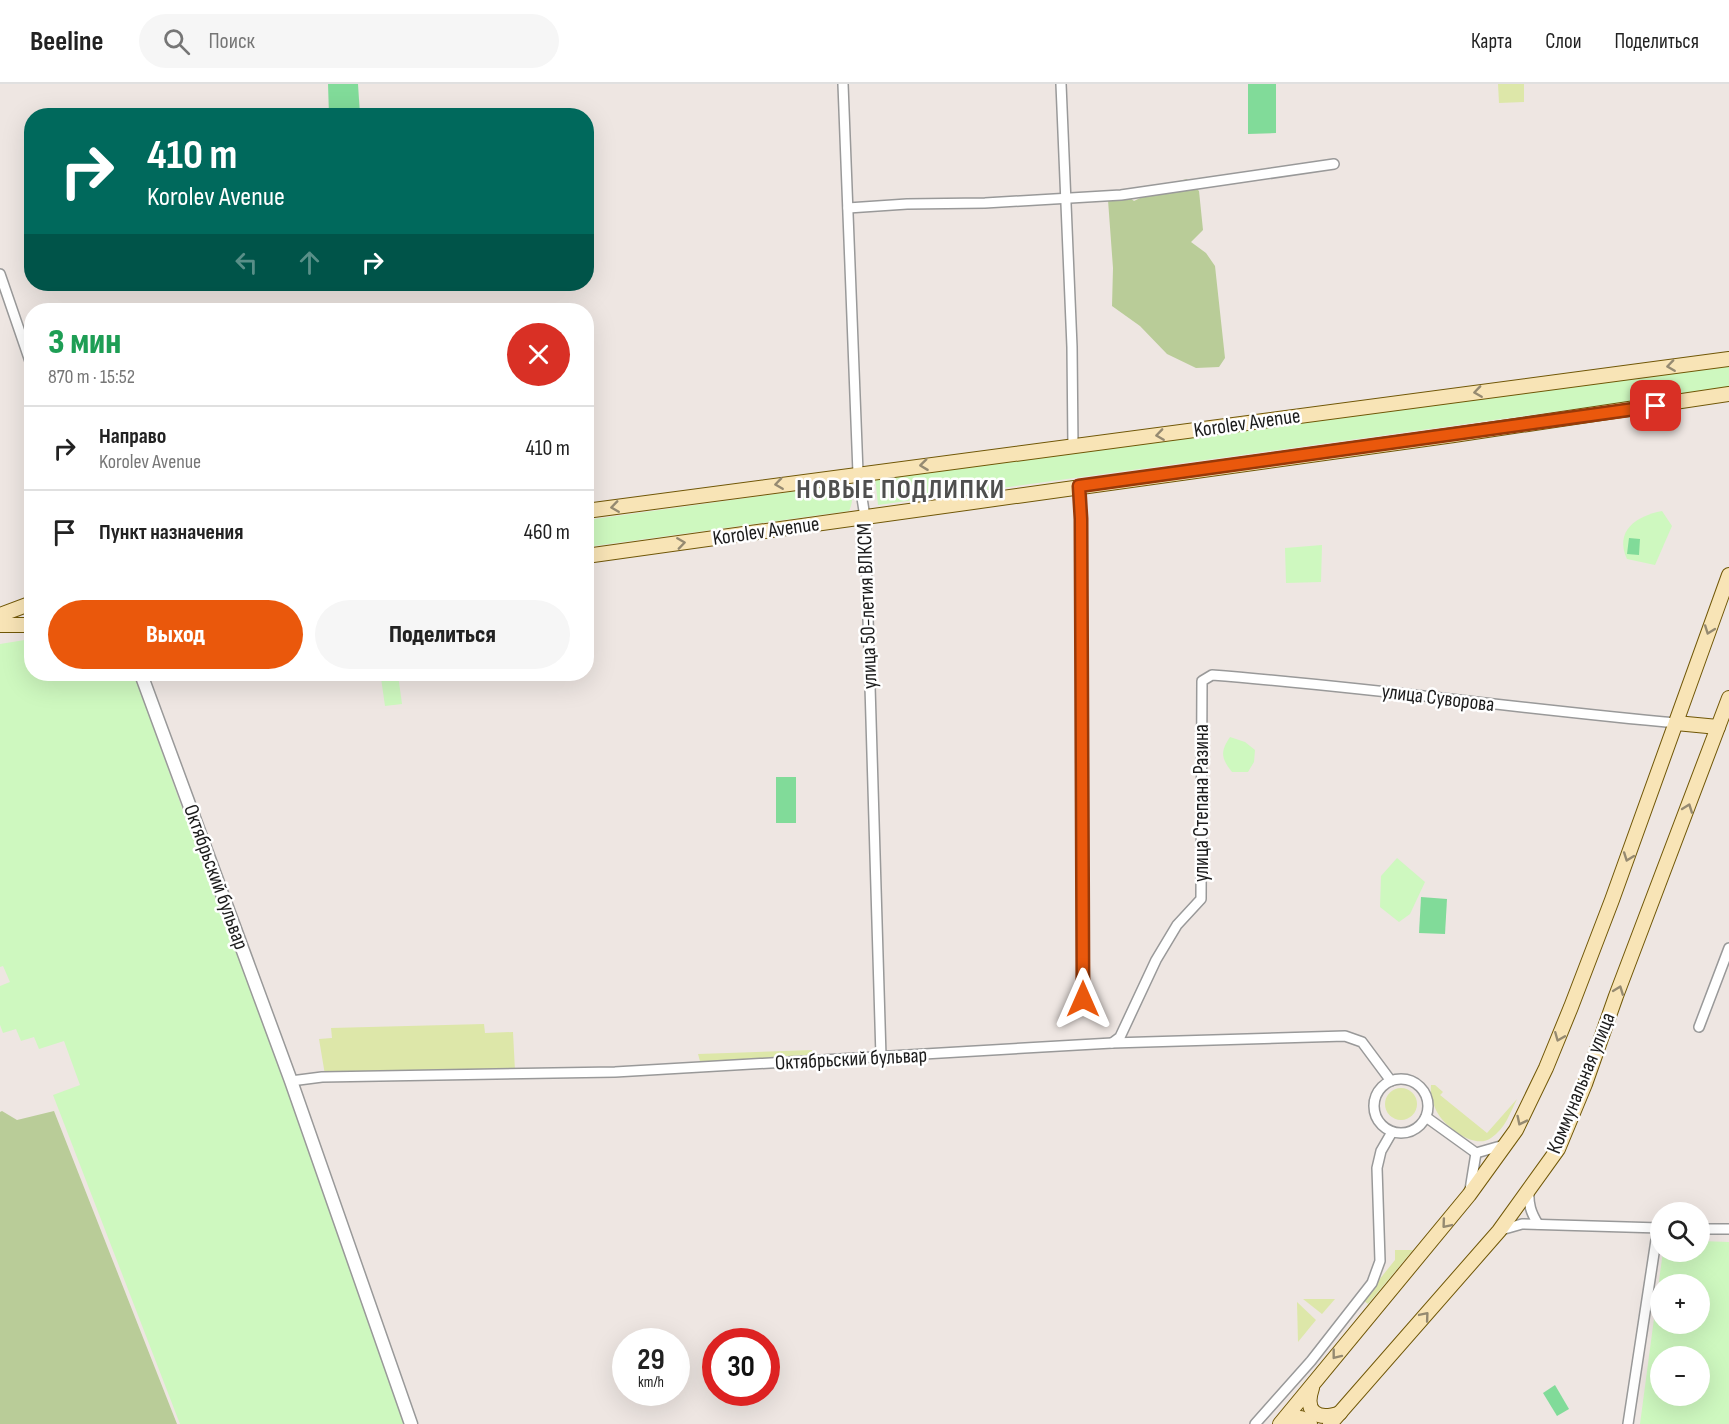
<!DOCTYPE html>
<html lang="ru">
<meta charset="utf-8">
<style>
body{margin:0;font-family:"Sofia Sans Condensed",sans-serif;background:#f6f6f6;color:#222;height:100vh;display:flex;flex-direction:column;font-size:22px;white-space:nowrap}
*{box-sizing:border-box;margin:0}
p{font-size:20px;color:#767676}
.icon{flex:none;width:33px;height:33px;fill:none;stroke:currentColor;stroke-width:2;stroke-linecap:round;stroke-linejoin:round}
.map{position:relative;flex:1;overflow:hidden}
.panel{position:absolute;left:24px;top:219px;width:570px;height:378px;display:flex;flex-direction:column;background:#fff;border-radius:24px;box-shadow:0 6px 24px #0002}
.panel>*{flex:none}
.top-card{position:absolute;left:24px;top:24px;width:570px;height:183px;border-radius:24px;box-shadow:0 6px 24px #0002;background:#00695c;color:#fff;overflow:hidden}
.fabs{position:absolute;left:1650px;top:1118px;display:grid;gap:12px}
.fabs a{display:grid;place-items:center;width:60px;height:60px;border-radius:50%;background:#fff;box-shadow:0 6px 24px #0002;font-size:30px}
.speed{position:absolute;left:612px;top:1244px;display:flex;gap:12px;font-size:30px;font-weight:700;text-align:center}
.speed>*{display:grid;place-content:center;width:78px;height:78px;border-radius:50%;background:#fff;box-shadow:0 6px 24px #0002;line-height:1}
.speed small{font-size:15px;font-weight:400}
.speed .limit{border:9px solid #d22;background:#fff;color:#111}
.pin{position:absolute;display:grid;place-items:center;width:51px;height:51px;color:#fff;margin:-26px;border-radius:12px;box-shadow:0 3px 9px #0006}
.me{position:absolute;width:66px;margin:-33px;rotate:0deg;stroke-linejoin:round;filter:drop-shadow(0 0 4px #0008)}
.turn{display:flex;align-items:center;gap:21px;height:126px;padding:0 24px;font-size:27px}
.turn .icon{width:78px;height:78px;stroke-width:2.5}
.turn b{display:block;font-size:42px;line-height:51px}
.lanes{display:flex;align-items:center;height:57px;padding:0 24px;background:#0003;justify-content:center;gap:30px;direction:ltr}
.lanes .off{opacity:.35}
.round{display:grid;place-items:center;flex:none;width:63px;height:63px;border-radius:32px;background:#f6f6f6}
.overview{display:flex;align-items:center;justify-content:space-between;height:102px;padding:0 24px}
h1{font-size:36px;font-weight:800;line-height:45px;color:#1e9e55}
.primary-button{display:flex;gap:12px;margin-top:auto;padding:12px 24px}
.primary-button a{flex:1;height:69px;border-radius:36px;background:#ea580c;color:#fff;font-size:24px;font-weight:800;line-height:69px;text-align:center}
.primary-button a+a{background:#f6f6f6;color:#222}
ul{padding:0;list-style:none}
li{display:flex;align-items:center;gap:18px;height:84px;padding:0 24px;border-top:2px solid #e0e0e0}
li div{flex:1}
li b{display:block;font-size:22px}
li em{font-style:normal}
header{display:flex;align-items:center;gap:36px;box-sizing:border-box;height:84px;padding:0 30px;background:#fff;border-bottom:2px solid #e0e0e0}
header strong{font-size:28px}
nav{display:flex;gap:33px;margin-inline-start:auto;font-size:21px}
.search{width:420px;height:54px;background:#f6f6f6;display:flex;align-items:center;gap:15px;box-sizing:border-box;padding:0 21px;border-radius:33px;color:#767676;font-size:22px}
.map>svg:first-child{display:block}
</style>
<header>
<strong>Beeline</strong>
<div class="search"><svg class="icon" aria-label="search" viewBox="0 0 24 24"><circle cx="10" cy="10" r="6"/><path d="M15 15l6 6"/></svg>Поиск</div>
<nav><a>Карта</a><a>Слои</a><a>Поделиться</a></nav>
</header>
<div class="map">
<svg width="1729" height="1340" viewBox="0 0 1729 1340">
<rect width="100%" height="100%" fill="#eee6e2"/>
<g fill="#dde7a9">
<polygon points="1498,0 1524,0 1524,18 1499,19"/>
<polygon points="484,940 485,949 513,948 515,987 325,991 319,955 332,954 331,944"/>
<polygon points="812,966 812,975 701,981 698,970"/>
<path d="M1431,1001H1435L1443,1008L1440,1011L1487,1049L1517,1015C1510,1029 1505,1045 1491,1054C1475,1066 1445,1043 1437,1028C1433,1020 1430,1010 1431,1001Z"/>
<circle cx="1401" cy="1020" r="16"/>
<polygon points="1395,1166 1413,1166 1368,1220 1363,1216 1395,1176"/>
<polygon points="1303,1215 1335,1215 1322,1230"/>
<polygon points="1297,1218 1316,1236 1298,1258"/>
</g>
<g fill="#b9cc98">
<polygon points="1187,95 1199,107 1203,146 1191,158 1206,169 1215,182 1225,274 1219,283 1196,284 1167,270 1140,242 1112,222 1113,184 1108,116 1123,109 1134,117 1171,99"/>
<polygon points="2,1027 17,1036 54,1027 177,1340 0,1340 0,1028"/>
</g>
<g fill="#cef8bf" fill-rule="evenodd">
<polygon points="1729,278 1729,303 1726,304 878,421 875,393"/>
<path d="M848,400C854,408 853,418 849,427L587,463V436Z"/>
<path d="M1662,427L1672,442L1655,481L1627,475C1614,447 1636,432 1662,427Z"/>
<polygon points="1322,461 1321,498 1286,499 1285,464"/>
<polygon points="31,555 32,590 134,590 186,735 300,1035 405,1340 180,1340 53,1011 80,1001 64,957 39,965 34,953 21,957 16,945 3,949 0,941 0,902 10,898 3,882 0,883 0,560"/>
<polygon points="398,591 402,620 385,622 381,594"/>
<path d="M1230,653L1245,658L1255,666L1254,678L1248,688H1232C1221,674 1220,668 1230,653Z"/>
<polygon points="1397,774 1425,798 1410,830 1399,838 1380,823 1381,792"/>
<path d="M1700,1157L1729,1158V1340H1640L1663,1167H1700ZM1660,1200H1700V1239H1660ZM1660,1272H1700V1311H1660Z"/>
</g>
<g fill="#81db99">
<polygon points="328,0 358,0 360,31 329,31"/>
<polygon points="1248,0 1276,0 1276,49 1248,50"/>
<polygon points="1629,454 1640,455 1639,471 1627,470"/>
<rect x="776" y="693" width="20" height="46"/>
<polygon points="1421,813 1447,815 1445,850 1419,849"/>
<polygon points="1555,1301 1569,1325 1557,1332 1543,1309"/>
</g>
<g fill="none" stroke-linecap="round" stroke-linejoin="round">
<defs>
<g id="minor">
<polyline points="843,0 858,389 865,433 881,973"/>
<polyline points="1061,0 1072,263 1073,363"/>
<polyline points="848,124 907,120 985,119 1121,111 1334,80"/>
<polyline points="0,190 32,283"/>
<polyline points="1079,402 1081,435 1083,915"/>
<polyline points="1699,943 1729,864"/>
<path d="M1112,959L1120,953L1156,876L1177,841L1201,815L1202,597L1212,591C1367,603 1521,625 1676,639"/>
<circle cx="1401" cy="1022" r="27"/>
<polyline points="291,997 322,993 615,988 1112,959 1345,952 1362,958 1391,997"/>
<polyline points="1426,1033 1476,1069 1504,1061"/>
<polyline points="1470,1106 1476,1069"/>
<path d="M1529,1106C1528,1120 1531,1129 1538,1140"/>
<polyline points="1700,1145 1729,1145"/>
<polyline points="1501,1146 1522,1140 1660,1144"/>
<polyline points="1255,1340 1311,1277 1372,1199 1380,1177 1377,1084 1381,1067 1392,1048"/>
<polyline points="1628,1340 1658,1143"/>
</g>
<polyline id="tertiary" points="141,590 291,997 411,1340"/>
<g id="secondary">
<polyline points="586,427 1729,275"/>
<polyline points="586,472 1454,351 1729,310"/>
<polyline points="0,531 32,519"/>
<polyline points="0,541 32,541"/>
<polyline points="1676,639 1718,643"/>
<path d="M1312,1304C1304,1328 1317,1337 1340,1329"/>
<path d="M1283,1338C1292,1333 1303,1331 1310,1340"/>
<polyline points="1280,1340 1469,1111 1516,1046 1546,984 1571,923 1612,816 1729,491"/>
<polyline points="1330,1340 1499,1147 1558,1065 1585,1000 1616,912 1729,614"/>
</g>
</defs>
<use href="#minor" stroke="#999" stroke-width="12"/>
<use href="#tertiary" stroke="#999" stroke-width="15"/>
<use href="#secondary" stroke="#705707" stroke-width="16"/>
<use href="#minor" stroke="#fff" stroke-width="9"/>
<use href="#tertiary" stroke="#fff" stroke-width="12"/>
<use href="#secondary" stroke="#f8e4b6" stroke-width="14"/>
</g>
<defs><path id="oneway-chevron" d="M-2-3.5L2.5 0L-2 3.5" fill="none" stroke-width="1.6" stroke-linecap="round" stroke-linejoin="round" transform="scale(1.5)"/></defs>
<g stroke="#958a71">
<use href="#oneway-chevron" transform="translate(1671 282) rotate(172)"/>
<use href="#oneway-chevron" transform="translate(1478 308) rotate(172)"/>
<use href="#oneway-chevron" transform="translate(1160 351) rotate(172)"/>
<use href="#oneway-chevron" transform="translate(924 381) rotate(173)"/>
<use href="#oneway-chevron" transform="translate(779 400) rotate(172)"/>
<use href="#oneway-chevron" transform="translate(615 423) rotate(172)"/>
<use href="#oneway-chevron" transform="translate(681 459) rotate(-8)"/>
<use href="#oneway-chevron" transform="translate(1709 546) rotate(110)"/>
<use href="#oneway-chevron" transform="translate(1688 724) rotate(-70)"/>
<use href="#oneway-chevron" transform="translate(1628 773) rotate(110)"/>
<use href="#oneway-chevron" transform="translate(1619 906) rotate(-69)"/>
<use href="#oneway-chevron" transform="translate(1559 953) rotate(112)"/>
<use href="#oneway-chevron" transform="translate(1521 1037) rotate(116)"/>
<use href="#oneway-chevron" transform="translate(1446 1140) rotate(130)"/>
<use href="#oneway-chevron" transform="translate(1425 1232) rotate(-50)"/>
<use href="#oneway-chevron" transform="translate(1336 1271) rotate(128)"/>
</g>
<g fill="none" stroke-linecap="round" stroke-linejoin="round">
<defs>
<polyline id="route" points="1083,915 1081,435 1079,402 1656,322"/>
</defs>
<use href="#route" stroke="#983908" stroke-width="15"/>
<use href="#route" stroke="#ea580c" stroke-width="10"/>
</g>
<g text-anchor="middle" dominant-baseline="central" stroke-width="5" stroke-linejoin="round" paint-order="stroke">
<g font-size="21" fill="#1c1c1c" stroke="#fff">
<text transform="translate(1247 339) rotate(-8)">Korolev Avenue</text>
<text transform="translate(766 447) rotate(-8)">Korolev Avenue</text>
<text transform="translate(867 522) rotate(-92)">улица 50-летия ВЛКСМ</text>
<text transform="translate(1438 614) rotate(7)">улица Суворова</text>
<text transform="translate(1201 719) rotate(-90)">улица Степана Разина</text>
<text transform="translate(216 793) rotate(70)">Октябрьский бульвар</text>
<text transform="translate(851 975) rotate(-3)">Октябрьский бульвар</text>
<text transform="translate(1581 999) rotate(-68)">Коммунальная улица</text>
</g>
<g font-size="27" font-weight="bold" letter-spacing="1.5" fill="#4f4f4f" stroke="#fff">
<text x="901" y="406">НОВЫЕ ПОДЛИПКИ</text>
</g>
</g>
</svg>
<div class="fabs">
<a><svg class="icon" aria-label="search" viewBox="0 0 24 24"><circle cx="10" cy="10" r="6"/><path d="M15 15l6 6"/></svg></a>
<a>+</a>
<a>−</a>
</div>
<div class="speed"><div>29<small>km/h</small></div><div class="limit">30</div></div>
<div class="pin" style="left:1656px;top:322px;background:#d93025"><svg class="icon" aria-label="arrive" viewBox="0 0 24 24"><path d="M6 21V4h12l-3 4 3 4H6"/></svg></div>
<svg class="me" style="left:1083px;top:915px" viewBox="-20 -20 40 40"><path d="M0-17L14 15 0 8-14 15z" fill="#ea580c" stroke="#fff" stroke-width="4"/></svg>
<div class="top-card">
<div class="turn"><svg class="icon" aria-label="right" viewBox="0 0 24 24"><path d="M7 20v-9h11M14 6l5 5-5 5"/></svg><div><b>410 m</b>Korolev Avenue</div></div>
<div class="lanes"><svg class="icon off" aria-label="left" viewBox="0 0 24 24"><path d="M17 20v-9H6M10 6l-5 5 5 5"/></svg><svg class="icon off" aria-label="ahead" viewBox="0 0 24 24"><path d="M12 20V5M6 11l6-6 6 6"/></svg><svg class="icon" aria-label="right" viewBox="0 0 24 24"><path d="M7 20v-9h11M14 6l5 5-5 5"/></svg></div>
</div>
<section class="panel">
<div class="overview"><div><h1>3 мин</h1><p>870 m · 15:52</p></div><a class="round" style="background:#d93025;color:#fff"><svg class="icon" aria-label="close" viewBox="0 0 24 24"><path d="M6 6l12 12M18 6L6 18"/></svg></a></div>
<ul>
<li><svg class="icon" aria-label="right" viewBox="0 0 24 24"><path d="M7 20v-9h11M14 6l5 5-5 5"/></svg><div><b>Направо</b><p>Korolev Avenue</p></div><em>410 m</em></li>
<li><svg class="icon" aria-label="arrive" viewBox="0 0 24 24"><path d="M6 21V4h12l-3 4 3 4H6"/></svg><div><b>Пункт назначения</b></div><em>460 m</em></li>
</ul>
<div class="primary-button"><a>Выход</a><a>Поделиться</a></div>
</section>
</div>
